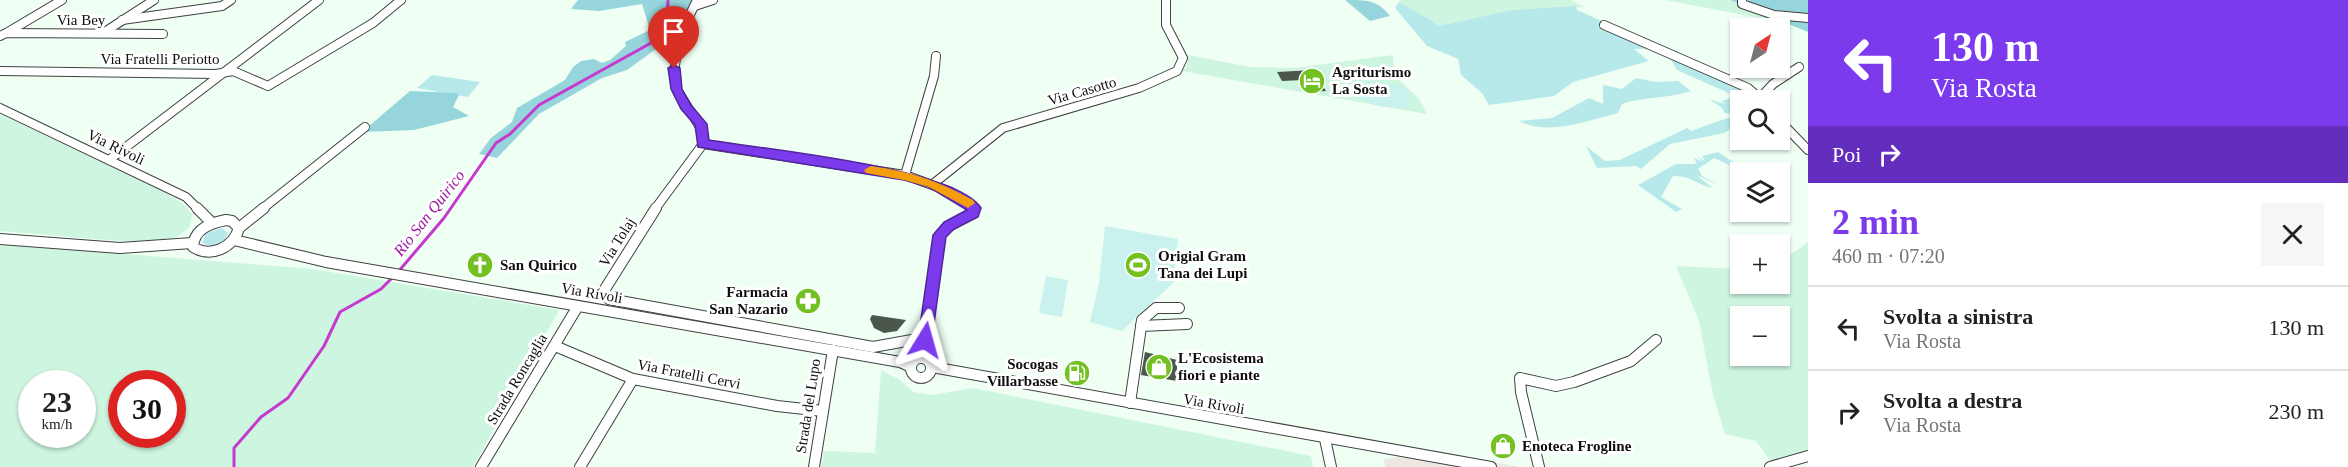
<!DOCTYPE html>
<html lang="it">
<meta charset="utf-8">
<style>
body{margin:0;font-family:Georgia,serif;background:#f6f6f6;color:#222;height:100vh;display:flex;flex-direction:column;font-size:22px;white-space:nowrap}
*{box-sizing:border-box;margin:0}
p{font-size:20px;color:#767676}
.icon{flex:none;width:33px;height:33px;fill:none;stroke:currentColor;stroke-width:2;stroke-linecap:round;stroke-linejoin:round}
.map{position:relative;flex:1;overflow:hidden}
.panel{display:flex;flex-direction:column;background:#fff;width:540px}
.panel>*{flex:none}
.guide{background:#7c3aed;color:#fff;overflow:hidden}
.needle{width:39px;rotate:36deg}
.tools{position:absolute;left:1730px;top:18px;display:grid;gap:12px}
.tools a{display:grid;place-items:center;width:60px;height:60px;border-radius:0px;background:#fff;box-shadow:0 2px 4px #0004;font-size:30px}
.speed{position:absolute;left:18px;top:370px;display:flex;gap:12px;font-size:30px;font-weight:700;text-align:center}
.speed>*{display:grid;place-content:center;width:78px;height:78px;border-radius:50%;background:#fff;box-shadow:0 2px 4px #0004;line-height:1}
.speed small{font-size:15px;font-weight:400}
.speed .limit{border:9px solid #d22;background:#fff;color:#111}
.pin{position:absolute;display:grid;place-items:center;width:51px;height:51px;color:#fff;margin:-62px -26px;border-radius:50% 50% 50% 0;rotate:-45deg;box-shadow:0 0 6px #0007}
.pin .icon{rotate:45deg}
.me{position:absolute;width:66px;margin:-33px;rotate:8deg;stroke-linejoin:round;filter:drop-shadow(0 0 4px #0008)}
.turn{display:flex;align-items:center;gap:21px;height:126px;padding:0 24px;font-size:27px}
.turn .icon{width:78px;height:78px;stroke-width:2.5}
.turn b{display:block;font-size:42px;line-height:51px}
.then{display:flex;align-items:center;height:57px;padding:0 24px;background:#0003;gap:12px;font-size:22px}
.round{display:grid;place-items:center;flex:none;width:63px;height:63px;border-radius:0px;background:#f6f6f6}
.overview{display:flex;align-items:center;justify-content:space-between;height:102px;padding:0 24px}
h1{font-size:36px;font-weight:700;line-height:45px;color:#7c3aed}
ul{padding:0;list-style:none}
li{display:flex;align-items:center;gap:18px;height:84px;padding:0 24px;border-top:2px solid #e0e0e0}
li div{flex:1}
li b{display:block;font-size:22px}
li em{font-style:normal}
main{display:flex;flex:1;min-height:0}
.map>svg:first-child{display:block}
</style>
<main>
<div class="map">
<svg width="1808" height="467" viewBox="0 0 1808 467">
<rect width="100%" height="100%" fill="#effff4"/>
<polygon fill="#ede7e2" points="1439,451 1519,467 1385,467 1384,459"/>
<g fill="#cef5e0" fill-rule="evenodd">
<polygon points="1401,0 1571,0 1584,7 1512,10 1438,26 1431,20 1399,2"/>
<polygon points="1665,0 1730,0 1778,20 1770,20"/>
<polygon points="1188,55 1250,67 1295,68 1393,55 1394,75 1419,99 1427,114 1182,71 1187,66"/>
<polygon points="0,114 162,191 185,205 192,214 190,227 177,237 168,239 132,242 0,231"/>
<path d="M1808,242V450L1771,462L1756,441L1725,434L1713,395L1699,321L1676,266L1740,269V284H1779V263ZM1740,316H1779V356H1740Z"/>
<path d="M0,244L312,269L559,310L473,467H0ZM32,384H82V435H32ZM122,384H172V435H122Z"/>
<polygon points="881,370 900,380 913,392 932,395 973,388 1311,456 1313,467 821,467 824,451 875,453"/>
</g>
<g fill="#b7e9ea">
<polygon points="1399,2 1431,20 1438,26 1512,10 1576,6 1577,10 1662,48 1634,49 1649,61 1573,82 1554,96 1489,105 1482,93 1461,75 1458,59 1427,46 1395,8"/>
<polygon points="1668,55 1746,89 1759,100 1740,100 1740,106 1729,105 1736,108 1733,110 1740,115 1740,123 1724,133 1670,144 1641,169 1636,166 1597,168 1586,146 1605,161 1620,160 1687,128 1691,131 1736,115 1725,113 1721,107 1709,99 1724,104 1722,101 1734,97 1731,94 1677,70"/>
<polygon points="432,75 480,82 468,97 417,88"/>
<path d="M1636,78L1656,82L1678,81L1691,91C1668,99 1645,96 1622,104L1618,113C1586,121 1549,136 1519,121L1552,118L1589,98L1603,104V85L1622,89Z"/>
<path d="M1718,152L1735,163L1729,165L1714,158L1698,169L1702,176L1721,186L1696,175L1713,188C1697,185 1690,175 1673,176L1661,197L1682,209L1676,212L1638,185L1676,164H1697L1694,158L1703,162L1696,156L1705,161L1702,156Z"/>
<polygon points="222,228 228,233 224,241 211,246 202,243 206,233"/>
</g>
<g fill="#96d5db">
<polygon points="578,0 694,0 678,33 627,70 602,78 539,114 497,158 479,154 491,138 512,122 517,108 565,80 573,67 581,61 594,59 602,63 610,60 626,46 625,42 650,30 642,4 599,11 571,9"/>
<path d="M1345,0C1368,0 1377,0 1390,16L1370,21Z"/>
<polygon points="1730,0 1808,0 1808,32"/>
<polygon points="410,91 457,93 459,95 453,107 469,116 414,130 362,132"/>
</g>
<g fill="#c9f1ed">
<path d="M1355,81C1364,80 1404,84 1408,92C1409,96 1409,103 1409,107C1391,110 1354,106 1353,85Z"/>
<polygon points="1105,226 1178,239 1173,283 1122,331 1090,322 1099,283"/>
<polygon points="1046,276 1068,280 1062,317 1039,313"/>
</g>
<g fill="none" stroke-linecap="round" stroke-linejoin="round">
<g stroke="#c738cf" stroke-width="3">
<polyline points="398,272 444,218 496,143 510,134 539,105 651,43 667,19 668,0"/>
<polyline points="234,467 234,448 261,417 288,398 324,346 340,312 381,289 393,277"/>
</g>
</g>
<g fill="#4b574a">
<polygon points="1313,70 1326,91 1311,92 1304,80 1282,81 1277,72"/>
<polygon points="872,315 906,320 897,331 884,333 874,328 870,319"/>
<polygon points="1145,352 1177,360 1177,381 1141,375"/>
</g>
<g fill="none" stroke-linecap="round" stroke-linejoin="round">
<defs>
<g id="minor-far1">
<polyline points="697,0 679,37 674,73 677,90 700,127 703,144"/>
<polyline points="1742,0 1742,4 1774,15 1808,18"/>
<polyline points="695,6 713,0"/>
<polyline points="122,20 222,6 231,0"/>
<polyline points="1604,25 1748,88 1762,100"/>
<polyline points="8,32 62,0"/>
<polyline points="103,33 154,0"/>
<polyline points="0,36 6,33 163,34"/>
<polyline points="0,71 216,74 233,71 268,86 373,23 401,0"/>
<polyline points="1760,98 1773,84 1799,67"/>
<polyline points="0,108 186,197 198,209"/>
<polyline points="1779,120 1808,150"/>
<polyline points="703,144 905,175 951,192 974,209"/>
<polyline points="109,160 319,0"/>
<polyline points="905,175 934,76 936,56"/>
<polyline points="933,184 1003,128 1139,88 1177,71 1183,58 1166,25 1166,0"/>
<polyline points="262,209 365,127"/>
<polyline points="655,209 703,144"/>
</g>
<g id="minor">
<polyline points="197,208 212,223"/>
<polyline points="656,208 605,289 605,296 609,299 873,347 912,340 925,340"/>
<path d="M226,220L232,221L239,228C233,248 211,258 193,247C194,229 210,223 226,220Z"/>
<polyline points="239,228 264,208"/>
<polyline points="0,239 120,248 192,243"/>
<polyline points="234,240 326,262 900,362 909,366"/>
<polyline points="1141,326 1187,324"/>
<polyline points="555,346 633,379 777,406 823,411"/>
<circle cx="921" cy="368" r="10"/>
<polyline points="923,358 940,235 949,226 973,213 974,208"/>
<polyline points="932,367 1491,467"/>
<polyline points="1130,403 1142,320 1156,308 1179,308"/>
<polyline points="1325,439 1331,467"/>
<polyline points="481,467 578,306"/>
<polyline points="580,467 633,379"/>
<polyline points="814,467 833,350"/>
<polyline points="1539,467 1521,392 1520,378 1556,386 1574,382 1631,361 1656,340"/>
<polyline points="1770,467 1808,456"/>
</g>
</defs>
<use href="#minor-far1" stroke="#414141" stroke-width="10"/>
<use href="#minor" stroke="#414141" stroke-width="12"/>
<use href="#minor-far1" stroke="#fff" stroke-width="8"/>
<use href="#minor" stroke="#fff" stroke-width="10"/>
</g>
<path fill="#7c3aed" stroke="#51269a" stroke-width="1.5" d="M674,65L680,68L682,89L691,105L707,124L709,140C761,149 954,167 981,208L978,217L954,229L946,237L931,345H920L918,340L933,235L944,222L967,210L929,187L904,180L698,147L695,125L681,109L671,89L668,68Z"/>
<path fill="#f59e0b" d="M871,166C912,172 936,180 973,200L975,203L968,208L929,187L904,180L866,173L864,170Z"/>
<defs>
<symbol id="hotel-disc" viewBox="-11 -11 22 22"><circle r="9.5" fill="#73c023" stroke="#fff"/><path d="M-6-4.5h1.5V1H6V5H4.5V3h-9V5H-6ZM-4 0a1.8 1.8 0 1 1 3.6 0ZM.5 0V-2.5h3Q6-2.5 6 0Z" fill="#fff"/></symbol>
<symbol id="church-disc" viewBox="-11 -11 22 22"><circle r="9.5" fill="#73c023" stroke="#fff"/><path d="M-1.2-6h2.4v3.5h3.3v2.4h-3.3V6h-2.4V-.1h-3.3v-2.4h3.3Z" fill="#fff"/></symbol>
<symbol id="stadium-disc" viewBox="-11 -11 22 22"><circle r="9.5" fill="#73c023" stroke="#fff"/><path d="M0-5a6.5 5 0 1 0 0 10a6.5 5 0 1 0 0-10ZM-3.5-1.8h7v3.6h-7Z" fill="#fff"/></symbol>
<symbol id="pharmacy-disc" viewBox="-11 -11 22 22"><circle r="9.5" fill="#73c023" stroke="#fff"/><path d="M-2-6h4v4h4v4h-4v4h-4v-4h-4v-4h4Z" fill="#fff"/></symbol>
<symbol id="shop-disc" viewBox="-11 -11 22 22"><circle r="9.5" fill="#73c023" stroke="#fff"/><path d="M-5-2.5h2.3a2.7 3.5 0 0 1 5.4 0H5L5.5 6h-11ZM-1.5-2.5h3a1.5 2.3 0 0 0-3 0Z" fill="#fff"/></symbol>
<symbol id="fuel-disc" viewBox="-11 -11 22 22"><circle r="9.5" fill="#73c023" stroke="#fff"/><path d="M-5.5-6h7V0h2V4h1.3V-2.5L3-4.5l.8-.8L6-3V5H2.5V1h-1V6h-7ZM-4.2-4.7v3.2H.2V-4.7Z" fill="#fff"/></symbol>
</defs>
<g fill-rule="evenodd">
<use href="#hotel-disc" x="1297" y="66" width="30" height="30"/>
<use href="#church-disc" x="465" y="250" width="30" height="30"/>
<use href="#stadium-disc" x="1123" y="250" width="30" height="30"/>
<use href="#pharmacy-disc" x="793" y="286" width="30" height="30"/>
<use href="#shop-disc" x="1144" y="352" width="30" height="30"/>
<use href="#fuel-disc" x="1062" y="358" width="30" height="30"/>
<use href="#shop-disc" x="1488" y="431" width="30" height="30"/>
</g>
<g text-anchor="middle" dominant-baseline="central" stroke-width="6" stroke-linejoin="round" paint-order="stroke">
<g font-size="15" fill="#0e0e0e" stroke="#fff">
<text x="81" y="20">Via Bey</text>
<text x="160" y="59">Via Fratelli Periotto</text>
<text transform="translate(1082 91) rotate(-16)">Via Casotto</text>
<text transform="translate(116 147) rotate(26)">Via Rivoli</text>
<text transform="translate(617 242) rotate(-58)">Via Tolaj</text>
<text transform="translate(592 293) rotate(10)">Via Rivoli</text>
<text transform="translate(689 374) rotate(11)">Via Fratelli Cervi</text>
<text transform="translate(517 379) rotate(-59)">Strada Roncaglia</text>
<text transform="translate(1214 404) rotate(10)">Via Rivoli</text>
<text transform="translate(808 406) rotate(-81)">Strada del Lupo</text>
</g>
<g font-size="15" font-weight="bold" fill="#0e0e0e" stroke="#fff" text-anchor="start">
<text x="1332" y="72">Agriturismo<tspan x="1332" dy="17">La Sosta</tspan></text>
<text x="1158" y="256">Origial Gram<tspan x="1158" dy="17">Tana dei Lupi</tspan></text>
<text x="500" y="265">San Quirico</text>
<text x="788" y="292" text-anchor="end">Farmacia<tspan x="788" dy="17">San Nazario</tspan></text>
<text x="1178" y="358">L'Ecosistema<tspan x="1178" dy="17">fiori e piante</tspan></text>
<text x="1058" y="364" text-anchor="end">Socogas<tspan x="1058" dy="17">Villarbasse</tspan></text>
<text x="1522" y="446">Enoteca Frogline</text>
</g>
<g font-size="16" font-style="italic" fill="#9f15a2" stroke="#fff">
<text transform="translate(429 213) rotate(-52)">Rio San Quirico</text>
</g>
</g>
</svg>
<div class="tools">
<a><svg class="needle" viewBox="-14 -14 28 28"><path d="M0-13l5 13h-10z" fill="#e53935"/><path d="M0 13l5-13h-10z" fill="#767676"/></svg></a>
<a><svg class="icon" aria-label="search" viewBox="0 0 24 24"><circle cx="10" cy="10" r="6"/><path d="M15 15l6 6"/></svg></a>
<a><svg class="icon" aria-label="layers" viewBox="0 0 24 24"><path d="M12 4l9 5-9 5-9-5zM3 14l9 5 9-5"/></svg></a>
<a>+</a>
<a>−</a>
</div>
<div class="speed"><div>23<small>km/h</small></div><div class="limit">30</div></div>
<div class="pin" style="left:674px;top:68px;background:#d93025"><svg class="icon" aria-label="arrive" viewBox="0 0 24 24"><path d="M6 21V4h12l-3 4 3 4H6"/></svg></div>
<svg class="me" style="left:925px;top:340px" viewBox="-20 -20 40 40"><path d="M0-17L14 15 0 8-14 15z" fill="#7c3aed" stroke="#fff" stroke-width="4"/></svg>
</div>
<section class="panel">
<div class="guide">
<div class="turn"><svg class="icon" aria-label="left" viewBox="0 0 24 24"><path d="M17 20v-9H6M10 6l-5 5 5 5"/></svg><div><b>130 m</b>Via Rosta</div></div>
<div class="then">Poi<svg class="icon" aria-label="right" viewBox="0 0 24 24"><path d="M7 20v-9h11M14 6l5 5-5 5"/></svg></div>
</div>
<div class="overview"><div><h1>2 min</h1><p>460 m · 07:20</p></div><a class="round"><svg class="icon" aria-label="close" viewBox="0 0 24 24"><path d="M6 6l12 12M18 6L6 18"/></svg></a></div>
<ul>
<li><svg class="icon" aria-label="left" viewBox="0 0 24 24"><path d="M17 20v-9H6M10 6l-5 5 5 5"/></svg><div><b>Svolta a sinistra</b><p>Via Rosta</p></div><em>130 m</em></li>
<li><svg class="icon" aria-label="right" viewBox="0 0 24 24"><path d="M7 20v-9h11M14 6l5 5-5 5"/></svg><div><b>Svolta a destra</b><p>Via Rosta</p></div><em>230 m</em></li>
</ul>
</section>
</main>
